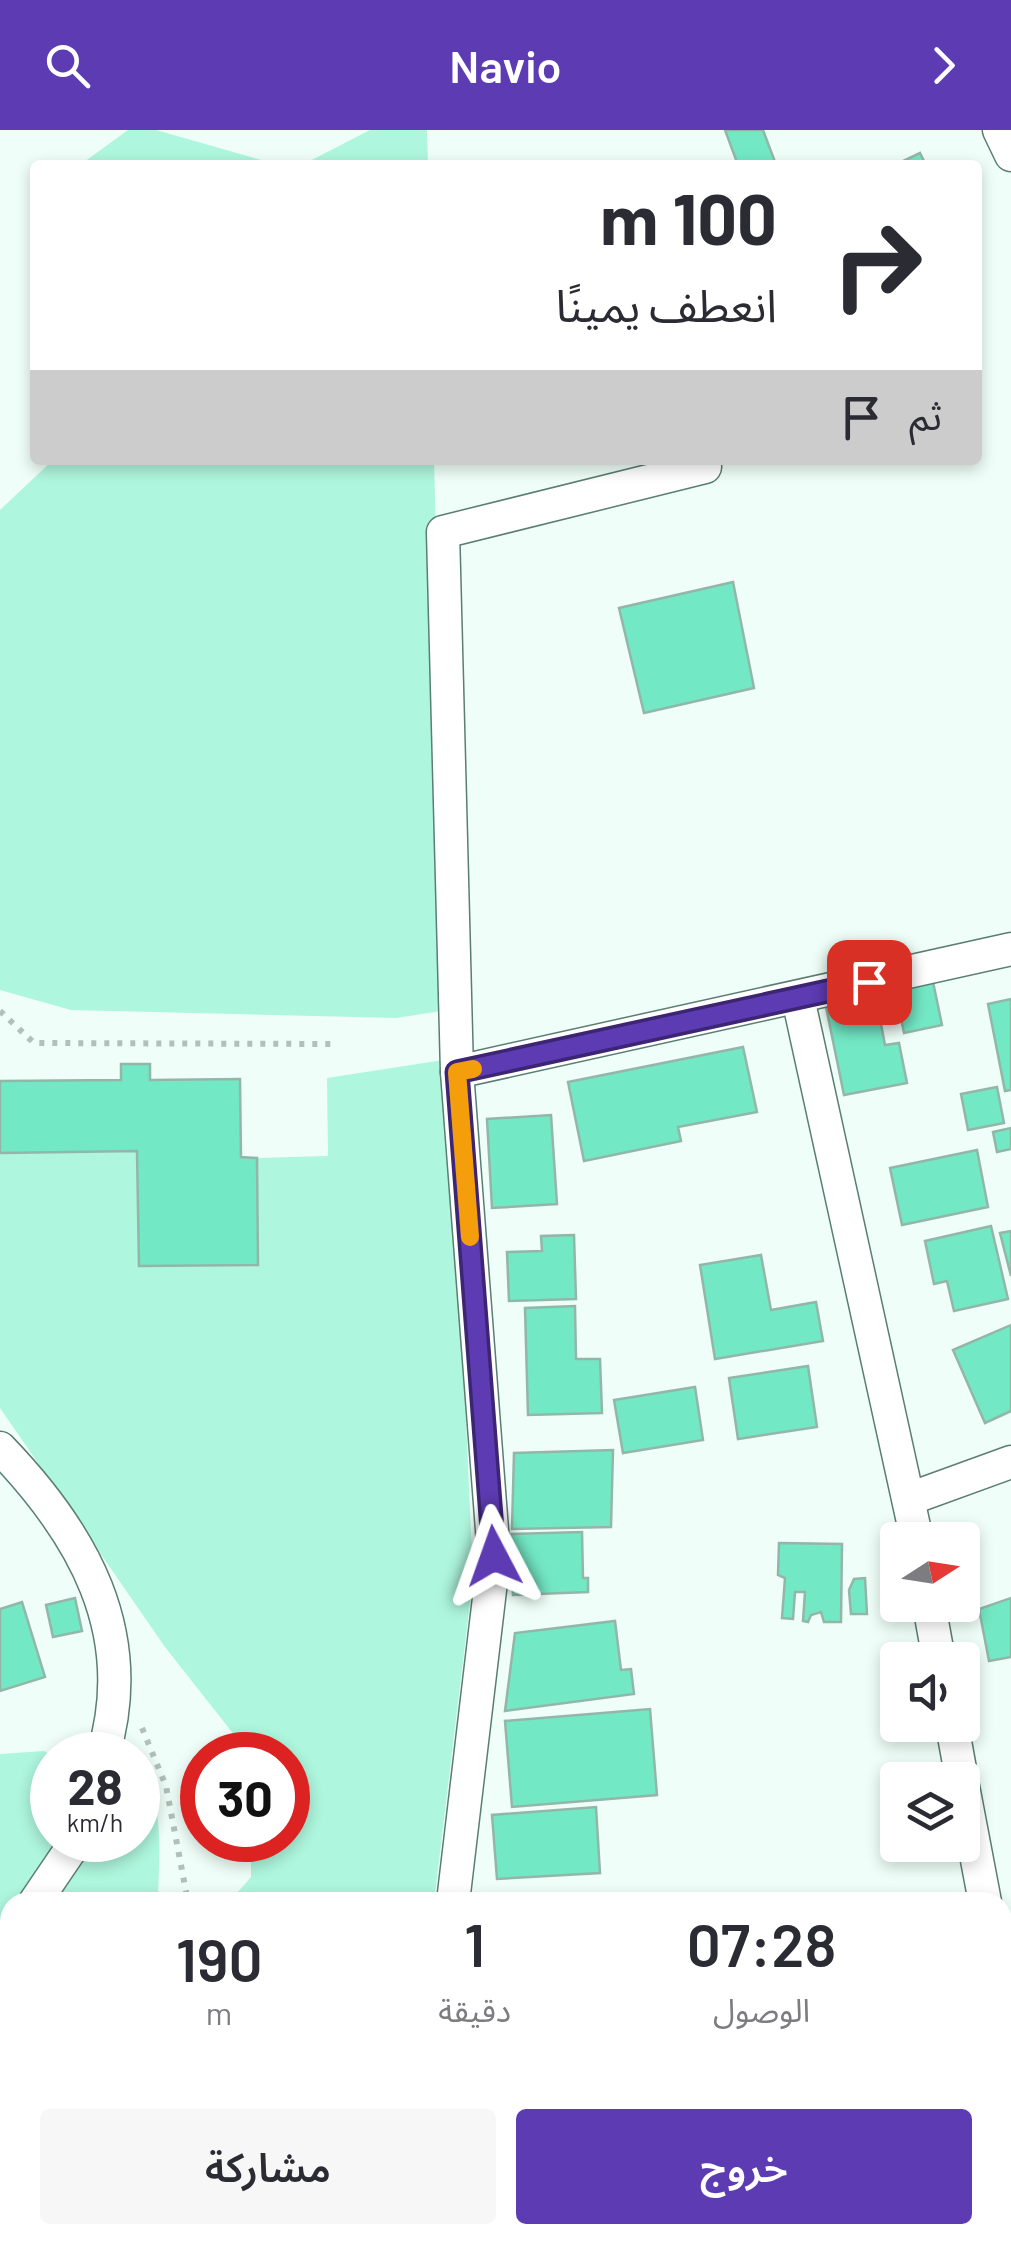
<!DOCTYPE html>
<html lang="ar">
<meta charset="utf-8">
<style>
body{margin:0;font-family:Barlow,"Noto Sans Arabic",sans-serif;background:#f7f7f7;color:#2b2b33;direction:rtl;height:100vh;display:flex;flex-direction:column;font-size:38px;white-space:nowrap}
*{box-sizing:border-box;margin:0}
p{font-size:32px;color:#7c7c81}
.icon{flex:none;width:55px;height:55px;fill:none;stroke:currentColor;stroke-width:2;stroke-linecap:round;stroke-linejoin:round}
.map{position:relative;flex:1;overflow:hidden;direction:ltr}
.drawer{position:absolute;left:0px;top:1762px;width:1012px;height:352px;display:flex;flex-direction:column;background:#fff;border-radius:30px 30px 0 0;box-shadow:0 5px 15px #0003;direction:rtl}
.drawer>*{flex:none}
.top-card{position:absolute;left:30px;top:30px;width:952px;height:305px;border-radius:10px;box-shadow:0 5px 15px #0003;direction:rtl;background:#fff;color:#2b2b33;overflow:hidden}
.needle{width:65px;rotate:78deg}
.fabs{position:absolute;left:880px;top:1392px;display:grid;gap:20px}
.fabs a{display:grid;place-items:center;width:100px;height:100px;border-radius:10px;background:#fff;box-shadow:0 5px 15px #0003;font-size:50px}
.speed{position:absolute;left:30px;top:1602px;display:flex;gap:20px;font-size:50px;font-weight:700;text-align:center}
.speed>*{display:grid;place-content:center;width:130px;height:130px;border-radius:50%;background:#fff;box-shadow:0 5px 15px #0003;line-height:1}
.speed small{font-size:25px;font-weight:400}
.speed .limit{border:15px solid #d22;background:#fff;color:#111}
.pin{position:absolute;display:grid;place-items:center;width:85px;height:85px;color:#fff;margin:-42px;border-radius:20px;box-shadow:0 5px 15px #0006}
.me{position:absolute;width:110px;margin:-55px;rotate:356deg;stroke-linejoin:round;filter:drop-shadow(0 0 8px #0008)}
.turn{display:flex;align-items:center;gap:35px;height:210px;padding:0 40px;font-size:45px}
.turn .icon{width:130px;height:130px;stroke-width:2.5}
.turn b{display:block;font-size:70px;line-height:85px}
.then{display:flex;align-items:center;height:95px;padding:0 40px;background:#0003;gap:20px;font-size:38px}
.eta{display:flex;justify-content:space-evenly;align-items:center;height:170px;text-align:center}
.eta b{font-size:60px;font-weight:600;line-height:70px}
.primary-button{display:flex;gap:20px;margin-top:auto;padding:20px 40px}
.primary-button a{flex:1;height:115px;border-radius:10px;background:#5d3bb3;color:#fff;font-size:40px;font-weight:600;line-height:115px;text-align:center}
.primary-button a+a{background:#f7f7f7;color:#2b2b33}
header{display:flex;justify-content:space-between;align-items:center;height:130px;padding:0 40px;background:#5d3bb3;color:#fff;font-size:45px;font-weight:600}
.map>svg:first-child{display:block}
</style>
<header><svg class="icon" aria-label="forward" viewBox="0 0 24 24"><path d="M9 5l7 7-7 7"/></svg>Navio<svg class="icon" aria-label="search" viewBox="0 0 24 24"><circle cx="10" cy="10" r="6"/><path d="M15 15l6 6"/></svg></header>
<div class="map">
<svg width="1011" height="2113" viewBox="0 0 1011 2113">
<rect width="100%" height="100%" fill="#effef8"/>
<g fill="#aef6dd">
<polygon points="128,0 156,0 279,35 80,35"/>
<polygon points="370,0 427,0 428,35 302,35"/>
<polygon points="53,330 434,330 448,880 396,888 71,880 0,860 0,380"/>
<polygon points="450,929 473,1448 434,1772 229,1772 251,1747 251,1710 288,1710 288,1625 250,1625 165,1517 0,1278 0,1023 137,1021 139,1136 257,1135 257,1028 328,1026 327,948"/>
<polygon points="44,1621 52,1626 52,1710 68,1710 21,1772 10,1772 10,1787 0,1800 0,1624"/>
<path d="M138,1639C167,1672 158,1730 158,1772H51L89,1710H138Z"/>
<polygon points="10,1831 10,2088 0,2088 0,1845"/>
</g>
<g fill="#73e8c4" stroke="#92b7a9" stroke-width="2.5">
<polygon points="725,0 763,0 775,32 738,35"/>
<polygon points="920,23 926,35 895,35"/>
<polygon points="733,452 754,558 644,583 619,478"/>
<polygon points="932,847 942,895 904,903 894,854"/>
<polygon points="875,862 885,915 899,913 907,953 844,965 825,872"/>
<polygon points="1011,869 1011,960 1005,961 988,874"/>
<polygon points="743,917 757,982 678,997 681,1011 584,1031 568,952"/>
<polygon points="121,934 150,934 150,950 240,949 241,1027 257,1028 258,1135 139,1136 137,1021 0,1023 0,951 121,950"/>
<polygon points="997,957 1004,993 968,1000 961,964"/>
<polygon points="551,985 557,1074 492,1078 487,989"/>
<polygon points="1011,998 1011,1019 997,1022 993,1002"/>
<polygon points="977,1020 988,1077 902,1095 890,1038"/>
<polygon points="991,1096 1008,1169 954,1181 947,1151 934,1154 925,1111"/>
<polygon points="1011,1101 1011,1146 1000,1103"/>
<polygon points="574,1105 576,1169 509,1171 507,1122 542,1121 541,1106"/>
<polygon points="761,1125 771,1180 816,1172 823,1211 715,1229 700,1135"/>
<polygon points="575,1176 576,1229 600,1229 602,1283 528,1285 525,1178"/>
<polygon points="1011,1195 1011,1281 985,1293 953,1220"/>
<polygon points="808,1236 817,1297 738,1309 729,1248"/>
<polygon points="695,1257 703,1310 623,1323 614,1270"/>
<polygon points="613,1320 611,1397 512,1399 514,1323"/>
<polygon points="582,1402 583,1448 588,1448 588,1462 513,1465 511,1404"/>
<polygon points="779,1413 842,1414 841,1492 824,1492 821,1482 811,1485 808,1492 803,1491 805,1462 795,1462 793,1489 782,1488 785,1448 778,1445"/>
<polygon points="865,1448 867,1484 851,1484 849,1460 854,1449"/>
<polygon points="75,1468 82,1501 53,1507 46,1475"/>
<polygon points="1011,1468 1011,1527 989,1531 979,1479"/>
<polygon points="22,1472 45,1547 0,1561 0,1479"/>
<polygon points="615,1491 621,1540 631,1539 634,1564 505,1581 515,1503"/>
<polygon points="650,1579 657,1665 512,1677 505,1591"/>
<polygon points="596,1677 600,1743 497,1749 492,1685"/>
<rect x="278" y="2105" width="48" height="8"/>
<polygon points="450,2105 507,2105 495,2107 496,2113 449,2113"/>
<polygon points="867,2105 962,2105 964,2113 869,2113"/>
</g>
<g fill="none" stroke-linecap="round" stroke-linejoin="round">
<defs>
<g id="minor">
<polyline points="999,0 1011,25"/>
<polyline points="798,868 917,1410"/>
<polyline points="457,942 1011,819"/>
<path d="M0,1318C82,1403 140,1502 103,1625"/>
<polyline points="909,1369 1011,1332"/>
<polyline points="929,1475 939,1530"/>
<polyline points="952,1595 962,1650"/>
<polyline points="962,1651 985,1772"/>
<polyline points="35,1772 77,1710"/>
<polyline points="453,1772 494,1426 457,942 443,402 705,337 704,330"/>
<polyline points="0,1822 10,1808"/>
<polyline points="424,2113 424,2105"/>
<polyline points="621,2113 651,2105"/>
</g>
</defs>
<use href="#minor" stroke="#5a7e71" stroke-width="35"/>
<g stroke="#b1c0ba" stroke-width="6" stroke-dasharray="5 8" stroke-linecap="butt">
<polyline points="0,881 34,913 331,914"/>
<polyline points="142,1598 166,1656 188,1772"/>
<polyline points="0,2109 14,2113"/>
<polyline points="106,2113 132,2105"/>
</g>
<use href="#minor" stroke="#fff" stroke-width="32"/>
</g>
<g fill="none" stroke-linecap="round" stroke-linejoin="round">
<defs>
<polyline id="route" points="494,1426 457,942 869,852"/>
</defs>
<use href="#route" stroke="#3c2674" stroke-width="25"/>
<use href="#route" stroke="#5d3bb3" stroke-width="18"/>
<polyline stroke="#f59e0b" stroke-width="18" points="470,1107 457,942 473,939"/>
</g>
</svg>
<div class="fabs">
<a><svg class="needle" viewBox="-14 -14 28 28"><path d="M0-13l5 13h-10z" fill="#e53935"/><path d="M0 13l5-13h-10z" fill="#7c7c81"/></svg></a>
<a><svg class="icon" aria-label="sound" viewBox="0 0 24 24"><path d="M4 9h4l5-4v14l-5-4H4zM17 9q2 3 0 6"/></svg></a>
<a><svg class="icon" aria-label="layers" viewBox="0 0 24 24"><path d="M12 4l9 5-9 5-9-5zM3 14l9 5 9-5"/></svg></a>
</div>
<div class="speed"><div>28<small>km/h</small></div><div class="limit">30</div></div>
<div class="pin" style="left:869px;top:852px;background:#d93025"><svg class="icon" aria-label="arrive" viewBox="0 0 24 24"><path d="M6 21V4h12l-3 4 3 4H6"/></svg></div>
<svg class="me" style="left:494px;top:1426px" viewBox="-20 -20 40 40"><path d="M0-17L14 15 0 8-14 15z" fill="#5d3bb3" stroke="#fff" stroke-width="4"/></svg>
<div class="top-card">
<div class="turn"><svg class="icon" aria-label="right" viewBox="0 0 24 24"><path d="M7 20v-9h11M14 6l5 5-5 5"/></svg><div><b>100 m</b>انعطف يمينًا</div></div>
<div class="then">ثم<svg class="icon" aria-label="arrive" viewBox="0 0 24 24"><path d="M6 21V4h12l-3 4 3 4H6"/></svg></div>
</div>
<section class="drawer">
<div class="eta">
<div><b>07:28</b><p>الوصول</p></div>
<div><b>1</b><p>دقيقة</p></div>
<div><b>190</b><p>m</p></div>
</div>
<div class="primary-button"><a>خروج</a><a>مشاركة</a></div>
</section>
</div>
